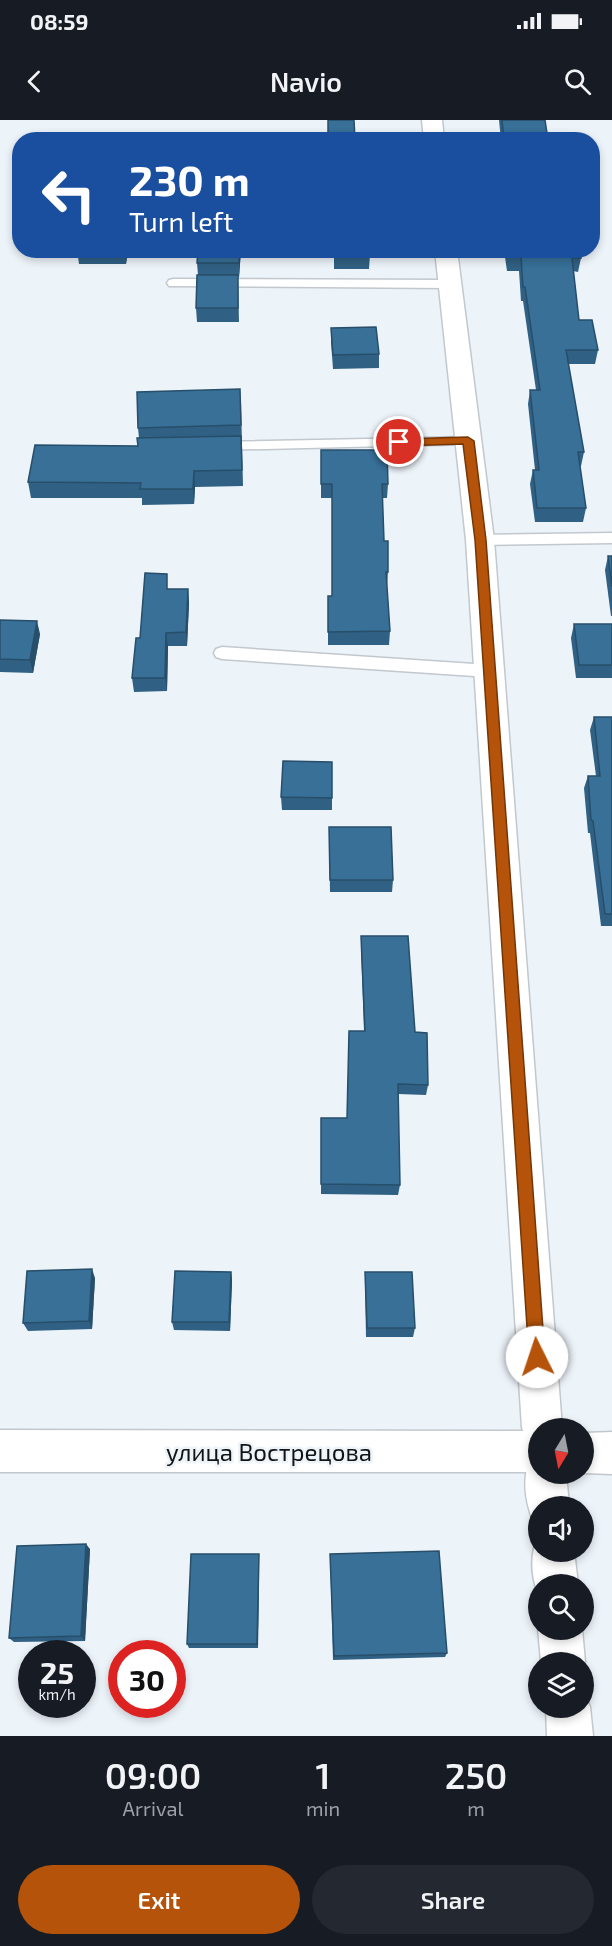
<!DOCTYPE html>
<meta charset="utf-8">
<style>
body{margin:0;font-family:"Exo 2",sans-serif;background:#242831;color:#f1f3f6;height:100vh;display:flex;flex-direction:column;font-size:22px;white-space:nowrap}
*{box-sizing:border-box;margin:0}
p{font-size:20px;color:#9ea1a6}
.icon{flex:none;width:33px;height:33px;fill:none;stroke:currentColor;stroke-width:2;stroke-linecap:round;stroke-linejoin:round}
.map{position:relative;height:1616px;overflow:hidden}
.drawer{display:flex;flex-direction:column;background:#171b24;flex:1}
.drawer>*{flex:none}
.banner{position:absolute;left:12px;top:12px;width:588px;height:126px;border-radius:24px;box-shadow:0 3px 9px #0003;background:#1a4fa0;color:#fff;overflow:hidden}
.needle{width:39px;rotate:190deg}
.tools{position:absolute;left:528px;top:1298px;display:grid;gap:12px}
.tools a{display:grid;place-items:center;width:66px;height:66px;border-radius:50%;background:#171b24;box-shadow:0 3px 9px #0003;font-size:30px}
.speed{position:absolute;left:18px;top:1520px;display:flex;gap:12px;font-size:30px;font-weight:700;text-align:center}
.speed>*{display:grid;place-content:center;width:78px;height:78px;border-radius:50%;background:#171b24;box-shadow:0 3px 9px #0003;line-height:1}
.speed small{font-size:15px;font-weight:400}
.speed .limit{border:9px solid #d22;background:#fff;color:#111}
.pin{position:absolute;display:grid;place-items:center;width:51px;height:51px;color:#fff;margin:-26px;border:3px solid #fff;border-radius:50%;box-shadow:0 2px 6px #0007}
.me{position:absolute;width:66px;margin:-33px;rotate:356deg;stroke-linejoin:round;filter:drop-shadow(0 0 4px #0008)}
.turn{display:flex;align-items:center;gap:21px;height:126px;padding:0 18px;font-size:27px}
.turn .icon{width:78px;height:78px;stroke-width:2.5}
.turn b{display:block;font-size:42px;line-height:51px}
.eta{display:flex;justify-content:space-evenly;align-items:center;height:102px;text-align:center}
.eta b{font-size:36px;font-weight:600;line-height:42px}
.action{display:flex;gap:12px;margin-top:auto;padding:12px 18px}
.action a{flex:1;height:69px;border-radius:36px;background:#b45309;color:#fff;font-size:24px;font-weight:600;line-height:69px;text-align:center}
.action a+a{background:#242831;color:#f1f3f6}
.status{display:flex;justify-content:space-between;align-items:center;height:42px;padding:0 30px;background:#171b24;direction:ltr}
.status svg{height:16px;fill:currentColor}
header{display:flex;justify-content:space-between;align-items:center;height:78px;padding:0 18px;background:#171b24;font-size:27px;font-weight:600}
.map>svg:first-child{display:block}
</style>
<div class="status"><b>08:59</b><svg viewBox="0 0 49 12"><path d="M0 12V9h3v3zM5 12V6h3v6zM10 12V3h3v9zM15 12V0h3v12zM26 1h20v11H26zM47 4h2v5h-2z"/></svg></div>
<header><svg class="icon" aria-label="back" viewBox="0 0 24 24"><path d="M15 5l-7 7 7 7"/></svg>Navio<svg class="icon" aria-label="search" viewBox="0 0 24 24"><circle cx="10" cy="10" r="6"/><path d="M15 15l6 6"/></svg></header>
<div class="map">
<svg width="612" height="1616" viewBox="0 0 612 1616">
<rect width="100%" height="100%" fill="#ecf3f9"/>
<g fill="none" stroke-linecap="round" stroke-linejoin="round">
<defs>
<g id="service">
<polygon points="173,159 449,160 455,164 449,168 169,166 167,163 169,160"/>
<polygon points="468,317 475,321 473,324 218,330 211,326 218,322"/>
<polygon points="612,413 612,423 480,425 473,420 480,415"/>
<polygon points="222,527 489,545 495,547 497,551 495,555 489,557 222,539 216,537 214,533 216,529"/>
</g>
<g id="minor">
<polygon points="422,0 442,0 444,20 424,20"/>
<polygon points="435,130 457,130 494,420 562,1308 538,1308 538,1327 528,1322 522,1308 466,420"/>
<path d="M538,1335V1353H566L569,1386H538V1403L533,1401C525,1380 522,1359 530,1338Z"/>
<path d="M538,1416V1431H574L578,1464H538V1474C531,1455 530,1434 538,1416Z"/>
<polygon points="538,1508 582,1509 585,1542 584,1546 584,1542 541,1542"/>
<polygon points="584,1571 590,1587 593,1616 547,1616 546,1587 584,1587"/>
</g>
<g id="tertiary">
<polygon points="0,1310 538,1311 538,1352 0,1352"/>
<polygon points="612,1312 612,1354 583,1353 584,1313"/>
</g>
</defs>
<use href="#service" stroke="#c2c8ce" stroke-width="3"/>
<use href="#minor" stroke="#c2c8ce" stroke-width="3"/>
<use href="#tertiary" stroke="#c2c8ce" stroke-width="3"/>
<use href="#service" fill="#fff" fill-rule="evenodd"/>
<use href="#minor" fill="#fff" fill-rule="evenodd"/>
<use href="#tertiary" fill="#fff" fill-rule="evenodd"/>
</g>
<g fill="#306083">
<polygon points="499,0 545,0 548,20 501,20"/>
<polygon points="77,130 128,130 126,144 79,144"/>
<polygon points="241,130 239,157 238,157 239,202 197,202 196,188 198,155 197,143"/>
<polygon points="334,130 370,135 369,149 334,149"/>
<polygon points="504,130 579,130 581,138 578,152 573,151 579,200 598,230 595,244 568,244 584,332 581,346 580,346 586,388 583,402 535,402 530,364 533,350 535,350 528,284 530,270 536,270 523,181 521,181 519,151 507,151"/>
<polygon points="331,208 379,234 379,248 333,249 331,222"/>
<polygon points="241,283 243,366 195,367 194,384 142,385 142,378 31,378 28,362 138,326 139,318 138,308"/>
<polygon points="321,330 388,364 387,378 382,378 384,421 388,452 387,466 390,511 389,525 328,525 328,476 332,476 332,378 321,378"/>
<polygon points="608,436 612,436 612,496 611,496 605,450"/>
<polygon points="169,469 188,469 189,483 187,526 168,526 167,571 134,572 132,558 140,518"/>
<polygon points="0,500 40,514 33,553 0,552"/>
<polygon points="574,504 612,504 612,558 576,558 571,518"/>
<polygon points="594,597 612,597 612,806 601,806 590,713 588,713 584,668 588,656 596,656 590,610"/>
<polygon points="332,642 332,690 282,690 281,677"/>
<polygon points="329,707 393,760 392,772 330,772"/>
<polygon points="361,816 415,912 428,965 426,975 398,974 400,1065 398,1075 321,1074 321,998 347,998 364,911 361,828"/>
<polygon points="231,1152 232,1161 230,1211 174,1210 172,1202"/>
<polygon points="365,1152 415,1208 413,1217 366,1217 365,1161"/>
<polygon points="95,1158 92,1209 28,1211 23,1203"/>
<polygon points="90,1429 85,1521 14,1522 9,1518"/>
<polygon points="330,1434 447,1533 445,1537 333,1540"/>
<polygon points="259,1439 258,1528 189,1528 187,1524"/>
</g>
<g fill="#274e6a">
<polygon points="128,130 126,144 125,131"/>
<polygon points="240,130 241,130 239,157 239,143"/>
<polygon points="194,351 195,367 194,384 193,369"/>
<polygon points="188,469 189,483 187,526 186,512"/>
<polygon points="37,501 40,514 33,553 30,540"/>
<polygon points="166,513 168,526 167,571 165,558"/>
<polygon points="92,1149 95,1158 92,1209 89,1201"/>
<polygon points="231,1152 232,1161 230,1211 229,1202"/>
<polygon points="86,1424 90,1429 85,1521 81,1516"/>
<polygon points="259,1434 259,1439 258,1528 257,1524"/>
</g>
<g fill="#387098" stroke="#274e6a" stroke-width="1.5">
<polygon points="328,0 354,0 355,20 328,20"/>
<polygon points="502,0 545,0 548,20 504,20"/>
<polygon points="198,130 240,130 239,143 197,143"/>
<polygon points="334,130 369,130 370,135 334,135"/>
<polygon points="508,130 579,130 581,138 572,138 579,200 592,200 598,230 566,230 584,332 578,332 586,388 537,388 533,350 539,350 530,270 540,270 525,167 523,167 521,137 508,137"/>
<polygon points="197,155 238,155 238,188 196,188"/>
<polygon points="376,207 379,234 333,235 331,208"/>
<polygon points="240,269 241,305 138,308 137,272"/>
<polygon points="241,316 242,350 194,351 193,369 140,369 141,363 28,362 35,325 138,326 137,318"/>
<polygon points="321,330 387,330 388,364 382,364 384,421 388,421 388,452 386,452 390,511 328,512 328,476 332,476 332,364 321,364"/>
<polygon points="608,436 612,436 612,467"/>
<polygon points="145,453 167,454 167,469 188,469 186,512 166,513 165,558 132,558 136,518 140,518"/>
<polygon points="0,500 37,501 30,540 0,539"/>
<polygon points="574,504 612,504 612,545 579,545"/>
<polygon points="594,597 612,597 612,794 605,794 593,701 591,700 588,656 600,656"/>
<polygon points="283,641 332,642 332,678 281,677"/>
<polygon points="329,707 391,707 393,760 330,760"/>
<polygon points="361,816 408,816 415,912 427,913 428,965 398,964 400,1065 321,1064 321,998 347,998 349,911 365,911"/>
<polygon points="92,1149 89,1201 23,1203 27,1151"/>
<polygon points="175,1151 231,1152 229,1202 172,1202"/>
<polygon points="365,1152 412,1152 415,1208 367,1208"/>
<polygon points="86,1424 81,1516 9,1518 17,1426"/>
<polygon points="439,1431 447,1533 334,1536 330,1434"/>
<polygon points="191,1434 259,1434 257,1524 187,1524"/>
</g>
<polygon fill="#b45309" stroke="#753606" stroke-width="1.5" points="468,317 474,321 486,420 545,1237 542,1243 537,1245 531,1243 529,1237 475,420 463,324 399,326 394,322 399,319"/>
<g text-anchor="middle" dominant-baseline="central" stroke-width="5" stroke-linejoin="round" paint-order="stroke">
<g font-size="24" fill="#111315" stroke="#ecf3f9">
<text x="269" y="1331">улица Вострецова</text>
</g>
</g>
</svg>
<div class="tools">
<a><svg class="needle" viewBox="-14 -14 28 28"><path d="M0-13l5 13h-10z" fill="#e53935"/><path d="M0 13l5-13h-10z" fill="#9ea1a6"/></svg></a>
<a><svg class="icon" aria-label="sound" viewBox="0 0 24 24"><path d="M4 9h4l5-4v14l-5-4H4zM17 9q2 3 0 6"/></svg></a>
<a><svg class="icon" aria-label="search" viewBox="0 0 24 24"><circle cx="10" cy="10" r="6"/><path d="M15 15l6 6"/></svg></a>
<a><svg class="icon" aria-label="layers" viewBox="0 0 24 24"><path d="M12 4l9 5-9 5-9-5zM3 14l9 5 9-5"/></svg></a>
</div>
<div class="speed"><div>25<small>km/h</small></div><div class="limit">30</div></div>
<div class="pin" style="left:399px;top:322px;background:#d93025"><svg class="icon" aria-label="arrive" viewBox="0 0 24 24"><path d="M6 21V4h12l-3 4 3 4H6"/></svg></div>
<svg class="me" style="left:537px;top:1237px" viewBox="-20 -20 40 40"><circle r="19" fill="#fff"/><path d="M0-13L10 11 0 6-10 11z" fill="#b45309"/></svg>
<div class="banner">
<div class="turn"><svg class="icon" aria-label="left" viewBox="0 0 24 24"><path d="M17 20v-9H6M10 6l-5 5 5 5"/></svg><div><b>230 m</b>Turn left</div></div>
</div>
</div>
<section class="drawer">
<div class="eta">
<div><b>09:00</b><p>Arrival</p></div>
<div><b>1</b><p>min</p></div>
<div><b>250</b><p>m</p></div>
</div>
<div class="action"><a>Exit</a><a>Share</a></div>
</section>
